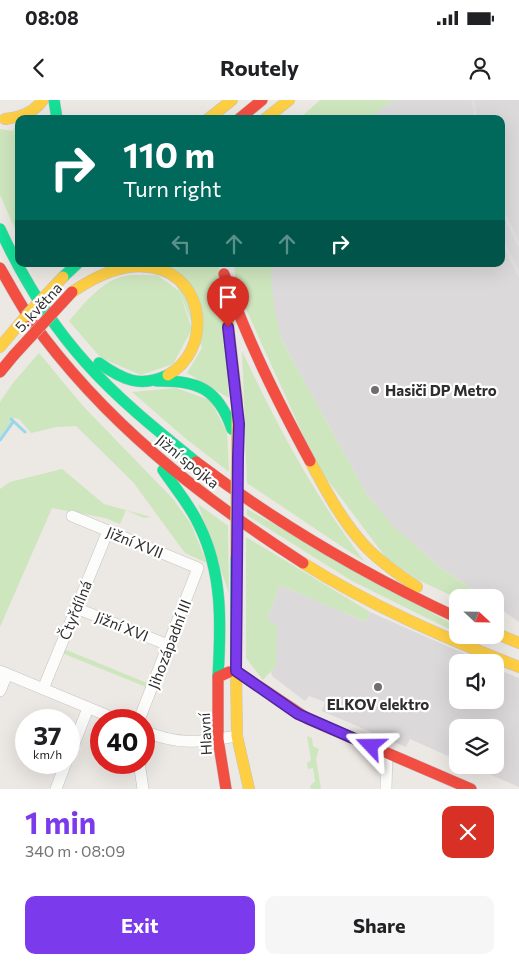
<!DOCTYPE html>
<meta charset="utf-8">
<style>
body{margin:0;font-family:Commissioner,sans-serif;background:#f6f6f6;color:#202124;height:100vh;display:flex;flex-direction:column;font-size:19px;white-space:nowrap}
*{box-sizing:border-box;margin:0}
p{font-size:16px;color:#757577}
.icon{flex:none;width:28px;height:28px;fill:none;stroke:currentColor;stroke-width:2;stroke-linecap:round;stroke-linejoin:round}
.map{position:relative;height:689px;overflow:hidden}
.panel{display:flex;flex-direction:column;background:#fff;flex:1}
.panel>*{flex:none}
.hud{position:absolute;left:15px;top:15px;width:490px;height:152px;border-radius:10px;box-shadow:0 5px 20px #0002;background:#00695c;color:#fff;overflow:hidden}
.needle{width:32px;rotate:112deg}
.controls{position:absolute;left:449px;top:489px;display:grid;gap:10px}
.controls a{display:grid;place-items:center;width:55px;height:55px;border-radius:10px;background:#fff;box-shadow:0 5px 20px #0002;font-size:25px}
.speed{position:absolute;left:15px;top:609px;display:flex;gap:10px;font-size:25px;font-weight:700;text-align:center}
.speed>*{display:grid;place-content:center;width:65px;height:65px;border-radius:50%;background:#fff;box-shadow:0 5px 20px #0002;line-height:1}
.speed small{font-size:12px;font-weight:400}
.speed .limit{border:8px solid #d22;background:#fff;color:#111}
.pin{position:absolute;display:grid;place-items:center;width:42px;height:42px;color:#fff;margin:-51px -21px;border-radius:50% 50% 50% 0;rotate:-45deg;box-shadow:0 0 5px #0007}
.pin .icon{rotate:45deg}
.me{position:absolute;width:55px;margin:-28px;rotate:293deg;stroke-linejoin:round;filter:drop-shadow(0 0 4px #0008)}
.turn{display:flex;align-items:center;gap:18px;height:105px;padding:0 25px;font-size:22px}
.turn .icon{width:65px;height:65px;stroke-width:2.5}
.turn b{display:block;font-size:35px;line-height:42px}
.lanes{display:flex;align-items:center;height:48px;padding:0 25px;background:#0003;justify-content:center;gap:25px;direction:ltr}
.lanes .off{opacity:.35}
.round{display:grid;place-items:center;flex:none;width:52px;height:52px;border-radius:10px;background:#f6f6f6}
.overview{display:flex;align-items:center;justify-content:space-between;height:85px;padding:0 25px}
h1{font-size:30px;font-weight:700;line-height:38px;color:#7c3aed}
.action{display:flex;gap:10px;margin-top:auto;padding:10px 25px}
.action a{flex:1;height:58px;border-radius:10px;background:#7c3aed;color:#fff;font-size:20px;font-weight:700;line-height:58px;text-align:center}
.action a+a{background:#f6f6f6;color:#202124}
.status{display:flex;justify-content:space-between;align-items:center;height:35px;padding:0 25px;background:#fff;direction:ltr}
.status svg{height:14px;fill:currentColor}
header{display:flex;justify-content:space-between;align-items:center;height:65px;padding:0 25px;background:#fff;font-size:22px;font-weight:700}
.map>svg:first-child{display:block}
</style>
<div class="status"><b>08:08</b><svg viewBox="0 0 49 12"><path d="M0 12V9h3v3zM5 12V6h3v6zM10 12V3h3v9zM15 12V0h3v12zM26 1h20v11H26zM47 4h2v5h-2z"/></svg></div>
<header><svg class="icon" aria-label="back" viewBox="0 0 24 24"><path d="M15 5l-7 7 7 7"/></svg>Routely<svg class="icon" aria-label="person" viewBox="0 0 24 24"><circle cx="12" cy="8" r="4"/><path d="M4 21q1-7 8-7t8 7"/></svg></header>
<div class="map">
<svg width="519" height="689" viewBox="0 0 519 689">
<rect width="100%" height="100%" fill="#ece8e4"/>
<g fill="#dcd9db">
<polygon points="393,0 519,0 519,522 495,505 495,498 484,497 440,467 394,427 367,395 281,239 274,213 271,183 271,164 501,164 501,19 368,19"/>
<polygon points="280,485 366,522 370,512 483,562 458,562 458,600 495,600 495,568 519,578 519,687 468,665 495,665 495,628 458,628 457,660 410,639 406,647 322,611 325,602 309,596 305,601 272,576 271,572 276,566 267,520"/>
</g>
<g fill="#cee6be">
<polygon points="320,0 393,0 368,19 299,19"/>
<polygon points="14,28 19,30 19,138 0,95 0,29 13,31"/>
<polygon points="168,164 219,164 219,195 226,250 229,298 187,273 202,248"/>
<path d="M234,164H271C271,190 275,214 281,239L367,395L394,427L440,467L476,492L475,497L457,498L418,480L387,459L317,366L236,187Z"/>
<path d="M157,175L179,191L192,229L173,264L141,275L101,258L69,221C84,204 101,181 125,176C134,174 147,176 157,175Z"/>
<path d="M242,251C277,325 314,396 365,462L247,383Z"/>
<polygon points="39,253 83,306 173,399 191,424 207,463 185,453 133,382 76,326 56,327 31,333 19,319 14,318 0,337 0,302 13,283"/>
<polygon points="176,288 210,300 227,332 229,372 185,338 132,292"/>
<polygon points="62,369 104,404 151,417 144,418 126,410 120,424 105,418 52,408 0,527 0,389 10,382"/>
<polygon points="198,404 228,426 229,493"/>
<polygon points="247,409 457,527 457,533 352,481 247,415"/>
<polygon points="246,437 370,512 366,522 280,485 267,520 277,525 276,566 263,580 246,558"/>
<polygon points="64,549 147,583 146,587 62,553"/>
<polygon points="307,636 312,638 313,646 319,649 316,659 321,689 311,689 310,686 315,681 313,668 308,669 307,663 311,660"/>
</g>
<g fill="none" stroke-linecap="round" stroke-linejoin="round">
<g stroke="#99d6ec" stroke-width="3">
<polyline points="11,319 25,332"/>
<polyline points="0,340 13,322"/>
</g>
<defs>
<g id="street">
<polyline points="72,416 198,468 139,620"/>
<polyline points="76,508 168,545"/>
<polyline points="0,571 118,620"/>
<polyline points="43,589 108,431"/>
<polyline points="0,591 7,574"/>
<path d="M144,631C180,646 200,642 237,636"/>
<polyline points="69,657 88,608"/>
<polyline points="139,662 143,689"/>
<polyline points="56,689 66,662"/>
<polyline points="386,689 387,653"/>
</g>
<g id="fast">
<polyline points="54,0 57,19"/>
<path d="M0,129C22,177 50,223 86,263C119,300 158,331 196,362"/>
<polyline points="63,177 77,164"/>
<path d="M99,263C123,280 140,288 168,275"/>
<path d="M157,281C198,280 218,289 232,329"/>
<path d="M163,370C175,388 190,405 199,425C223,473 221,525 218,577"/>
<polyline points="236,456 236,571"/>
</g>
<g id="slow">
<path d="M5,19C21,17 33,13 43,0"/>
<polyline points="208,19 232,0"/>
<polyline points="265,19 289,0"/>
<path d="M72,192C96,176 125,161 155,168C206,179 212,250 168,275"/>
<polyline points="226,206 237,300 237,357"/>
<polyline points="0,247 26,216"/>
<path d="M310,361C326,391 342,421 365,446C380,462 399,475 417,487"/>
<path d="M303,463C371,506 445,538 519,567"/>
<polyline points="495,533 519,543"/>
<polyline points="236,571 237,636 249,689"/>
</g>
<g id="jam">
<polyline points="239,19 262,0"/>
<path d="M0,168C10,185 20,204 31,220C104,322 199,396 303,463"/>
<path d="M224,174C247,240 277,300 310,361"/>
<polyline points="0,272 14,255"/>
<path d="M196,362C278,424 365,475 458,518"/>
<polyline points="236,571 308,619 471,689"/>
<polyline points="226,689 218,639 218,577 229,572"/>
</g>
</defs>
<use href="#street" stroke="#c5c4c5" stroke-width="12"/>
<use href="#fast" stroke="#c5c4c5" stroke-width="12"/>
<use href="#slow" stroke="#c5c4c5" stroke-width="12"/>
<use href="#jam" stroke="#c5c4c5" stroke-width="12"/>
<use href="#street" stroke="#fcfcfb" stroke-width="11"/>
<use href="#fast" stroke="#16e098" stroke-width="11"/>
<use href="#slow" stroke="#ffcf43" stroke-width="11"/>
<use href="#jam" stroke="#f24e42" stroke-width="11"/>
<g stroke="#dfdfe1" stroke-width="3">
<polyline points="473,0 476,19"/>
<polyline points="501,108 519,145"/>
<polyline points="501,138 519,175"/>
</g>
<defs>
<g id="slow-bridge">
<polyline points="26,216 63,177"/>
<polyline points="236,456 237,357"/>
</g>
<polyline id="jam-bridge" points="14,255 72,192"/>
</defs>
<use href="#slow-bridge" stroke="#c6c5c4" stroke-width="12" stroke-linecap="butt"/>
<use href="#jam-bridge" stroke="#c6c5c4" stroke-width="12" stroke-linecap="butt"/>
<use href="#slow-bridge" stroke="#ffcf43" stroke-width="11"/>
<use href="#jam-bridge" stroke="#f24e42" stroke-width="11"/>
</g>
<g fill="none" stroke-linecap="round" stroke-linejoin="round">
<defs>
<polyline id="route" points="228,227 239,324 238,357 236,571 298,614 371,646"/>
</defs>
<use href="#route" stroke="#51269a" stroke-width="12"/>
<use href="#route" stroke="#7c3aed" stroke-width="9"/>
</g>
<g fill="#706f6e" stroke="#fff" stroke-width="2">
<circle cx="375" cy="290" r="5"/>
<circle cx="378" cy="587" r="5"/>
</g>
<g text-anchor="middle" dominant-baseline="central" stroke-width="4.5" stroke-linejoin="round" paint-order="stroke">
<g font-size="15" fill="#2e2e2e" stroke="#fff">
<text transform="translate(38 207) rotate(-47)">5. května</text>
<text transform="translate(188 361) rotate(39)">Jižní spojka</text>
<text transform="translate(135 442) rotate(22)">Jižní XVII</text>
<text transform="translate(75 510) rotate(-68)">Čtyřdílná</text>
<text transform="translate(122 526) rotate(22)">Jižní XVI</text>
<text transform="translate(169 544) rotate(-69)">Jihozápadní III</text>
<text transform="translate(205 634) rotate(-93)">Hlavní</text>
</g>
<g font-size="15" font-weight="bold" fill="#2e2e2e" stroke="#fff" text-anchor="start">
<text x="385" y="290">Hasiči DP Metro</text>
<text x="378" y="604" text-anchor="middle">ELKOV elektro</text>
</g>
</g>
</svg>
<div class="controls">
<a><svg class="needle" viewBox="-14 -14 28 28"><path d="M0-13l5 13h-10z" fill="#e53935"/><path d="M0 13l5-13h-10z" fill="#757577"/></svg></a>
<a><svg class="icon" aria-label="sound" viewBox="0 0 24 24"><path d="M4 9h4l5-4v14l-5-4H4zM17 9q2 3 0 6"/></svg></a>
<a><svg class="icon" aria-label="layers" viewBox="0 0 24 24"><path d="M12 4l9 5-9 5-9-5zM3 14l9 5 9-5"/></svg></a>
</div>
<div class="speed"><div>37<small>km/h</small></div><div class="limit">40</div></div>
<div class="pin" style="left:228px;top:227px;background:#d93025"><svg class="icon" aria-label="arrive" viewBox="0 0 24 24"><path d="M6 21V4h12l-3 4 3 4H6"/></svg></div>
<svg class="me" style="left:371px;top:646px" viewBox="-20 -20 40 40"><path d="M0-17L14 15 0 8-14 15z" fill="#7c3aed" stroke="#fff" stroke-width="4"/></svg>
<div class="hud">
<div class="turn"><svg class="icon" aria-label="right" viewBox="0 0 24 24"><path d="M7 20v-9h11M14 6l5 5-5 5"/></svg><div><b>110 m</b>Turn right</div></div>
<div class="lanes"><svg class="icon off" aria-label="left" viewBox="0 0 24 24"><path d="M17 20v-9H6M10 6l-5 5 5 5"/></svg><svg class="icon off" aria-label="ahead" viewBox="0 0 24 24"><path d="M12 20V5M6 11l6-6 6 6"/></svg><svg class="icon off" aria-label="ahead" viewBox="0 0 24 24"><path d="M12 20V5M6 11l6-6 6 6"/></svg><svg class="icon" aria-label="right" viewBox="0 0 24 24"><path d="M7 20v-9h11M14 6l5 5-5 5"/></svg></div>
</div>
</div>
<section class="panel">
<div class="overview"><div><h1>1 min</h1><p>340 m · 08:09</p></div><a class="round" style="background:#d93025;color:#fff"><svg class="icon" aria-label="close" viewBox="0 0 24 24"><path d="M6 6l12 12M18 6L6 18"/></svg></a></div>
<div class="action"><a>Exit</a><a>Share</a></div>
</section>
